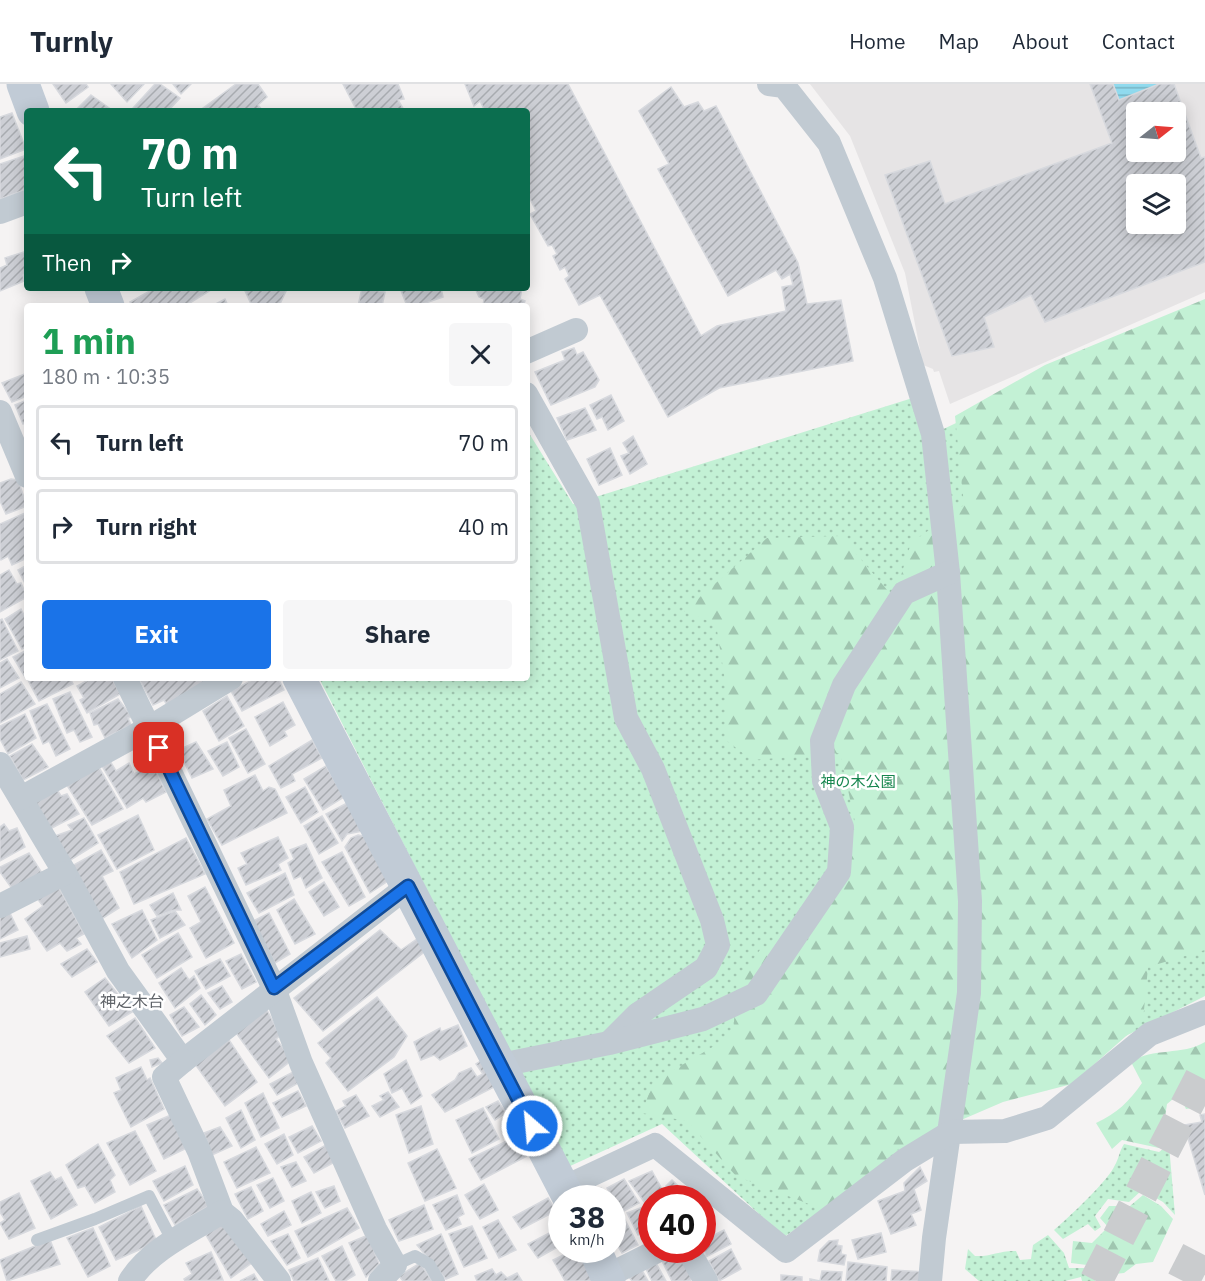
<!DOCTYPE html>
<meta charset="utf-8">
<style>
body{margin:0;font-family:"IBM Plex Sans","Noto Sans JP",sans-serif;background:#f6f6f7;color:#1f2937;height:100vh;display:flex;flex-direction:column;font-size:22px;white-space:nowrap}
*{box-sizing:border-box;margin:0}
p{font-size:20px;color:#747a83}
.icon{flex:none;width:33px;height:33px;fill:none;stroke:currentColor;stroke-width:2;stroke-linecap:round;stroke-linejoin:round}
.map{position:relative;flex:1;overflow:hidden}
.side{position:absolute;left:24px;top:219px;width:506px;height:378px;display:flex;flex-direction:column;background:#fff;border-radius:6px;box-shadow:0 3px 15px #0003}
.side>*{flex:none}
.banner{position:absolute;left:24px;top:24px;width:506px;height:183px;border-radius:6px;box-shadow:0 3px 15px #0003;background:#0b6e4f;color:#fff;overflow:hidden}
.needle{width:39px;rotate:73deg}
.controls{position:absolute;left:1126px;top:18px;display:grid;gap:12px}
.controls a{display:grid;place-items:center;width:60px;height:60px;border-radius:6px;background:#fff;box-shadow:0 3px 15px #0003;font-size:30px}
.speed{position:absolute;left:548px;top:1101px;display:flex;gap:12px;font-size:30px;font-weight:700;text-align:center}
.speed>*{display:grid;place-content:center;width:78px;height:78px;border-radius:50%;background:#fff;box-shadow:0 3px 15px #0003;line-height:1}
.speed small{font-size:15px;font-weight:400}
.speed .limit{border:9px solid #d22;background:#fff;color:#111}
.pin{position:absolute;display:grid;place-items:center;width:51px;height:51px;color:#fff;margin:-26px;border-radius:12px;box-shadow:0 3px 9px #0006}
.me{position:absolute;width:66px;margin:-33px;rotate:333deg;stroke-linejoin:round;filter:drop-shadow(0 0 4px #0008)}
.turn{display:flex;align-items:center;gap:21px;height:126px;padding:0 18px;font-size:27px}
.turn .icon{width:78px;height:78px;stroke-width:2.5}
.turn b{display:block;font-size:42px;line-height:51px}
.then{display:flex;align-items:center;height:57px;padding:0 18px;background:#0003;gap:12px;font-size:22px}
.round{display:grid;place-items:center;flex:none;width:63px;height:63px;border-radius:6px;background:#f6f6f7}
.overview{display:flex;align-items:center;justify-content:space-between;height:102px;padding:0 18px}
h1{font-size:36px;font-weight:700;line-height:45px;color:#1e9e55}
.primary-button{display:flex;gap:12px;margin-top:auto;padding:12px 18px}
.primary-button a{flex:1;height:69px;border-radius:6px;background:#1a73e8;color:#fff;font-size:24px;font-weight:700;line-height:69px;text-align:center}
.primary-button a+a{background:#f6f6f7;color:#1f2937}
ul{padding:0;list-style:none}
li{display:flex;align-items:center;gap:18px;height:75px;margin:0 12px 9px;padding:0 6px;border:3px solid #e0e1e3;border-radius:6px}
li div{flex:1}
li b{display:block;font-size:22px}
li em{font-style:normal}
header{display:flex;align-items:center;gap:36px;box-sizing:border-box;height:84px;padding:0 30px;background:#fff;border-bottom:2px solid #e0e1e3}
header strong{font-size:28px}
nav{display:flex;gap:33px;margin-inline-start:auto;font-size:21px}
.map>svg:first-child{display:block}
</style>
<header>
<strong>Turnly</strong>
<nav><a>Home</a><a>Map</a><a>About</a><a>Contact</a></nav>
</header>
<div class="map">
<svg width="1205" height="1197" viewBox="0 0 1205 1197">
<defs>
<pattern id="grass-dots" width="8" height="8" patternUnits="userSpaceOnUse" patternTransform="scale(1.5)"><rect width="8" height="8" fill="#c3f1d5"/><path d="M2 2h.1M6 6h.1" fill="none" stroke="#a0c6b0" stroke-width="1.8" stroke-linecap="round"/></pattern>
<pattern id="forest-firs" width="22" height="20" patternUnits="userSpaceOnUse" patternTransform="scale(1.5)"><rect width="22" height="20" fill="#c3f1d5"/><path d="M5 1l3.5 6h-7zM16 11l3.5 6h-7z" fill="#a0c6b0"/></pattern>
<pattern id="water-rules" width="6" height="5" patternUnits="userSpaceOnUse" patternTransform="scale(1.5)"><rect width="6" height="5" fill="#90daee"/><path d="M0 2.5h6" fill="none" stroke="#78b4c4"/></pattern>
<pattern id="building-hatch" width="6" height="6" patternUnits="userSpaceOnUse" patternTransform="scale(1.5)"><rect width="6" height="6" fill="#cdcfd5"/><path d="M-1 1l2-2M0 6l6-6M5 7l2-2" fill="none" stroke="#a8abb0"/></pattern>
</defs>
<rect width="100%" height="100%" fill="#f5f3f3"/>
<path fill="#e6e4e5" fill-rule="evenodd" d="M810,0H1205V208L950,320L939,287L934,288L933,285L923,281L905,189L850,52ZM1137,28H1176V68H1137ZM1137,100H1176V140H1137Z"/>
<g fill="url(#grass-dots)">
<polygon points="1135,254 1205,449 1205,912 937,1047 784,1153 662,1040 568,1083 319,594 526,594 527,346 573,420 919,312 933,350"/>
<path d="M1124,1060L1159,1068L1169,1061L1175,1131L1163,1118L1142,1106L1129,1118L1108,1115L1095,1132L1101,1143L1095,1147L1088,1140L1063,1155L1054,1146C1068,1134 1108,1097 1115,1081C1119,1074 1119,1068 1124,1060Z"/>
<path d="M1048,1151L1064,1169L1069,1184H1086L1096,1188L1095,1197H1082L1081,1193L1065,1197H979L965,1185L968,1165L975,1172C990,1173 1001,1166 1016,1167L1020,1176L1031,1175L1033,1161Z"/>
</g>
<g fill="url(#forest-firs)">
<polygon points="1205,215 1205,866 1148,883 1143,937 1072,1000 1003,1018 903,1061 827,1127 736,1092 687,1037 642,1029 653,998 733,951 737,898 762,863 807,859 855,738 840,669 752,676 727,657 727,609 716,540 684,527 767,454 841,452 894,514 911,459 964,421 955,332 1045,281"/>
<path d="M1205,958V1022L1186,1025L1179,1010L1167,1020L1165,1033L1170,1056L1159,1064L1122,1056L1112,1065L1096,1039C1117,1029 1129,1018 1142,999L1131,978C1153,963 1182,972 1205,958Z"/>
<polygon points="1143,1111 1161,1122 1173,1135 1153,1178 1136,1180 1124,1189 1104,1191 1087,1181 1071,1179 1073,1157 1092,1159 1108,1143 1100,1134 1109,1122 1130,1122"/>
</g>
<polygon fill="url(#water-rules)" points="1113,0 1160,0 1119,16"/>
<g fill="url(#building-hatch)" stroke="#d7d9de" stroke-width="1.5" fill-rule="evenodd">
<polygon points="53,0 86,0 88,3 66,19"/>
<polygon points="111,0 144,0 127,18"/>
<polygon points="155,0 160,0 180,14 168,27 135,27 133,24"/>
<polygon points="173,0 191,0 181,10"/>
<polygon points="236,0 258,0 267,13 258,21 263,27 199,27"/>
<polygon points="343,0 398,0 404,15 398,16 404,26 357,27"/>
<polygon points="465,0 568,0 701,252 717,242 786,227 782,203 793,201 790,190 782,195 776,186 728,212 658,85 669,80 639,27 671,3 684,23 698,18 704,27 716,22 798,179 807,220 841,216 853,277 719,304 668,333 600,211 579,221 565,195 569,192 565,183 560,186 553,172 557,170 552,161 548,162 530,130 536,127 530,115 526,116 526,27 485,27 480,17 474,22"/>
<path d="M1090,0H1113L1119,16L1159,0H1174L1201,74L1205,73V178L1045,238L1031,211L984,233L994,263L952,272L885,91L930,77L945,120L1112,59ZM1137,28H1176V68H1137ZM1137,100H1176V140H1137Z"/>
<polygon points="91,11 112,26 75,27"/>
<polygon points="12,29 26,65 0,75 0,33"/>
<polygon points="27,71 27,105 0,115 0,80"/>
<polygon points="27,167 27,189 23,191 24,197 0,207 0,184 7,181 5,174"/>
<polygon points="155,204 214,204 185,222 133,222 130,218"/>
<polygon points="253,204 284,204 286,207 279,222 252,222 245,207"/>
<polygon points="362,204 385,208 382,222 358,222"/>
<polygon points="400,204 441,204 443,213 417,222 407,222"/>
<polygon points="475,204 522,204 520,215 525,217 523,222 483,222 484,215 479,213"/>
<polygon points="225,215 228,222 212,222"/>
<polygon points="574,264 577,271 583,268 599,296 595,303 551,321 535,288 565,276 562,268"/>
<polygon points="27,289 27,312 12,318 2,299"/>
<polygon points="611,311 624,337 608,346 602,333 597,335 590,321"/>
<polygon points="27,316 27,338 23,340 15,321"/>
<polygon points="585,324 596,346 567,356 557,334"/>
<polygon points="633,352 647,380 630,390 621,372 629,369 623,359"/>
<polygon points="610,364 622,391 599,401 587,375"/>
<polygon points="11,395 18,396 27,422 6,430 0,417 0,399"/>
<polygon points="25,429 27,434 27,474 12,481 8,472 1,476 0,473 0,440"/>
<polygon points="27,481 27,503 18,486"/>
<polygon points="9,486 17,500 21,499 27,513 0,528 0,491"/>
<polygon points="21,525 27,537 27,562 22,565 5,535"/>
<polygon points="2,535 18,567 0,576 0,536"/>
<polygon points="27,566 27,591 25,593 13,573"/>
<polygon points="7,575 19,594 0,604 0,579"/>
<polygon points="32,594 70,594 73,600 39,617 28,596"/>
<polygon points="92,594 106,594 107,597 112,595 120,610 87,629 80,616 84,614 77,602"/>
<polygon points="139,594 203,594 206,600 167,621 164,616 153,621"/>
<polygon points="256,594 278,594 284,606 242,627 231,607"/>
<polygon points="21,598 35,620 0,639 0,610"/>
<polygon points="70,608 92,653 80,658 74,646 67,649 53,615"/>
<polygon points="227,612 244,642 219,657 203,627"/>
<polygon points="118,615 132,633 128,634 131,641 105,654 98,640 94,641 90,629"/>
<polygon points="283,618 295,641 284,647 287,652 270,662 255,633"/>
<polygon points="47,620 70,665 56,672 49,657 43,660 30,627"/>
<polygon points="25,630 36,654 8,670 0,655 0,642"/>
<polygon points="246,645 265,680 248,689 229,654"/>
<polygon points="312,656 322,674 292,690 295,697 281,704 269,682"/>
<polygon points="196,658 213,685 192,694 178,666"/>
<polygon points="227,658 239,683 223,692 208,667"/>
<polygon points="32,660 48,683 23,696 10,672"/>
<polygon points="110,677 116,687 129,679 134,690 153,681 166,708 146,718 143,714 127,724 102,682"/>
<polygon points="97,680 123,725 92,741 65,698"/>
<polygon points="326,682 344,713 323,726 304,695"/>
<polygon points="255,691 263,707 269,703 275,705 287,729 222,761 207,735 231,722 224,706"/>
<polygon points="305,703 318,728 301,739 286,713"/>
<polygon points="56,704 61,712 67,710 79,730 50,745 33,717"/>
<polygon points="349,718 363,747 347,750 342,757 326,730"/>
<polygon points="138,731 154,766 117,785 98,751"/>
<polygon points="322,732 338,759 319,770 304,742"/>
<polygon points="84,734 98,759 69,777 55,752 72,746 68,741"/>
<polygon points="4,740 9,747 17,744 25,763 0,777 0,743"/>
<polygon points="358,751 367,753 388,797 370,809 345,763 351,754"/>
<polygon points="278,753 288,774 278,780 281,786 246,801 238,784 247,780 241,769"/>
<polygon points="186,754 205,790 134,820 120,788"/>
<polygon points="306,760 322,794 306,804 301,792 294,795 288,779 294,775 290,766"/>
<polygon points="101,766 113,787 102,792 119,824 100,836 70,783"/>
<polygon points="342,768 365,813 349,822 322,778"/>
<polygon points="29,769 42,789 13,806 0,788 0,783"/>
<polygon points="285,789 294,811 259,829 247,809"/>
<polygon points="324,798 339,823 324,832 309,808"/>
<polygon points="58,802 84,850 76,854 81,860 67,867 60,859 47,867 25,835 43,822 36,813"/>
<polygon points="205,803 234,859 206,874 190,844 201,838 188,812"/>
<polygon points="173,809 181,826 174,826 157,832 150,821"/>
<polygon points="294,815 315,850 295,860 277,826"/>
<polygon points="8,825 18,846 0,855 0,828"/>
<polygon points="142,826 157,856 132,874 112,840"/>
<polygon points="175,827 185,841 160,854 151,836"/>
<polygon points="269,829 290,870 275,879 253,837"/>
<polygon points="380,846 401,866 417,855 427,866 323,947 294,914"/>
<polygon points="178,849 192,873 157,894 142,871"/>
<polygon points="27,852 30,865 0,873 0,859"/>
<polygon points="87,865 97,878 72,893 61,880"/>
<polygon points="241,870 256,898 242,905 226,877"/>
<polygon points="220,875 230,892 206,905 195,887"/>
<polygon points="181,884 189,896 194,892 200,904 175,924 159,899"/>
<polygon points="105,894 132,928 109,942 85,908"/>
<polygon points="222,902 232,918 220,925 208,909"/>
<polygon points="201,911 216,931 205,941 190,920"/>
<polygon points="377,913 407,952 394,973 348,1007 326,979 331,974 318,959"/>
<polygon points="184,923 199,943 182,952 170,931"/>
<polygon points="266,924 280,952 276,955 292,976 269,994 234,946"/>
<polygon points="135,934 155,964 129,979 107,952"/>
<polygon points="458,941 467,962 440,976 434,971 421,976 414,958 440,944 441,948"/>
<polygon points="229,956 257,998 225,1022 195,980"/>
<polygon points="158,974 162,979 152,983 150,976"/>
<polygon points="406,976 422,1012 411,1020 402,1004 392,1009 384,990"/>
<polygon points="482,976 496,1002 445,1028 432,1011 455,996 459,989 471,984 477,993 483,990 476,980"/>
<polygon points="141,983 147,996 150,994 164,1025 131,1043 114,1009 121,1006 116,994"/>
<polygon points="295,987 300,998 277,1011 270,1000"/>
<polygon points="298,1007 306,1022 282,1033 273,1019"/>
<polygon points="388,1008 399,1023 380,1033 372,1022 384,1016 380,1012"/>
<polygon points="263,1009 279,1044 261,1053 245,1019"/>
<polygon points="356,1011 369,1032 345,1044 336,1027 346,1022 343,1017"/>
<polygon points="498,1017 506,1029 495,1036 486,1023"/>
<polygon points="421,1022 433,1060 409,1069 396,1031"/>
<polygon points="483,1024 499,1055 472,1069 456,1036"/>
<polygon points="241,1026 255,1056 241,1064 226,1034"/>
<polygon points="1205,1030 1205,1111 1184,1041 1202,1038 1200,1031"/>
<polygon points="171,1031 187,1064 164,1075 147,1041"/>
<polygon points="312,1042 321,1057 298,1069 289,1053"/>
<polygon points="220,1043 232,1062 212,1071 204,1049"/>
<polygon points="135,1047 156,1087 130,1101 107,1059"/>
<polygon points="284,1050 293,1071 277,1080 265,1060"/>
<polygon points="509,1056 513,1062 525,1058 531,1070 481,1096 469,1075"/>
<polygon points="98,1060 115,1091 110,1096 115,1108 95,1119 85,1102 78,1104 66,1081"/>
<polygon points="326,1061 335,1078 314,1089 304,1073"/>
<polygon points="256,1063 270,1089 237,1104 224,1078"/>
<polygon points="437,1065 456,1104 425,1117 408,1079"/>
<polygon points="296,1078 306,1097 292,1103 281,1083"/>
<polygon points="185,1082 193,1101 164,1117 153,1097"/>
<polygon points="920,1083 927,1097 914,1105 921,1126 911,1130 916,1141 891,1150 878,1117 905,1107 904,1099"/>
<polygon points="652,1087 667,1114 651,1114 651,1122 648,1123 629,1097"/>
<polygon points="50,1088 55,1096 61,1093 77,1121 51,1135 31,1097"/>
<polygon points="273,1094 284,1117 270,1124 257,1101"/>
<polygon points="624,1095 639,1119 622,1128 607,1104"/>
<polygon points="672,1096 691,1114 677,1114 666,1102"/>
<polygon points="484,1100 498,1126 480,1135 465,1111"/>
<polygon points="334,1102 340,1117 325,1124 316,1108"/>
<polygon points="251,1103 263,1127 248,1135 235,1110"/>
<polygon points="601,1104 607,1114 591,1114 589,1111"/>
<polygon points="197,1105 209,1122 175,1141 164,1121"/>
<polygon points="311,1108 321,1129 302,1139 292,1117"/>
<polygon points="19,1109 35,1144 9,1155 0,1139 5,1136 0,1128 0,1118"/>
<polygon points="457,1111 464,1130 458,1133 461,1140 446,1146 433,1121"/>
<polygon points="548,1114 556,1127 521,1145 513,1133"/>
<polygon points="424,1121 433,1145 399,1157 389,1136"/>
<polygon points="141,1122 157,1158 116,1176 99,1143"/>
<polygon points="643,1123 651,1144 638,1151 627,1129"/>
<polygon points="347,1124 359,1144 308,1173 295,1147"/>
<polygon points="284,1127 291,1141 268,1152 261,1140"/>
<polygon points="623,1132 638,1161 622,1169 612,1152 612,1136"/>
<polygon points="498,1136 516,1166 499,1174 483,1143"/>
<polygon points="221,1140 253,1178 231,1194 206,1151"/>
<polygon points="472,1142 487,1174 464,1183 449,1150"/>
<polygon points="561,1143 561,1161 538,1174 528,1160"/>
<polygon points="93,1144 110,1182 88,1193 67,1154"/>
<polygon points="724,1146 731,1160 706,1173 702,1157"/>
<polygon points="881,1149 886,1168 858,1175 852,1156"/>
<polygon points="288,1150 300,1174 287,1181 271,1157"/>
<polygon points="441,1150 458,1190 446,1195 417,1161"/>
<polygon points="368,1151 379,1180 366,1193 349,1159"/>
<polygon points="50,1156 60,1180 7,1197 0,1176"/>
<polygon points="838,1156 837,1161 842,1162 841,1170 846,1171 844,1181 818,1177 820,1166 829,1157"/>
<polygon points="342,1162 355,1191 345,1197 336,1197 322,1172"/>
<polygon points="731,1165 741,1185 719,1197 709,1177"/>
<polygon points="573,1166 578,1166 594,1197 565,1197 553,1176"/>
<polygon points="211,1168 223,1196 185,1197 184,1195 192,1190 186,1179"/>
<polygon points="680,1169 695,1194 689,1197 672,1197 661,1175"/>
<polygon points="318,1174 329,1197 294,1197 289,1186"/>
<polygon points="655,1177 666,1197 652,1197 645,1183"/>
<polygon points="848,1178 887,1183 886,1197 846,1197"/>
<polygon points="420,1179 432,1197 403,1197 399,1192"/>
<polygon points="492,1185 496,1191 501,1188 507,1194 517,1189 522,1197 477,1197 475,1192"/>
<polygon points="642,1186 648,1197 632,1197 629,1193"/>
<polygon points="892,1186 925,1188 924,1197 891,1197"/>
<polygon points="822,1187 842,1188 841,1197 810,1197 810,1195 820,1197"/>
<polygon points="254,1190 258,1197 240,1197"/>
<polygon points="781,1191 802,1193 802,1197 781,1197"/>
</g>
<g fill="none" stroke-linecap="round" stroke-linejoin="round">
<g stroke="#caccce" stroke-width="33" stroke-dasharray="33 16" stroke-linecap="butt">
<polyline points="1096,1197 1205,986"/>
<polyline points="1183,1197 1205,1154"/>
</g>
<g stroke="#c1cad2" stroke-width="12">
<polyline points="37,1156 95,1135 149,1112 173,1158"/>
<polyline points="395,1181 415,1172 429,1180 439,1197"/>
</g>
<g stroke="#c1cad2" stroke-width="24">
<polyline points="769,0 784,2 829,59 885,194 933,350 948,489 970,817 969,909 934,1154 930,1197"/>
<polyline points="0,128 27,118"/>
<polyline points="526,268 576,246"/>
<polyline points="526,310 588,420 626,634 653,685 712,836 718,861 706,884 637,931 611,957"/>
<polyline points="0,328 27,392"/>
<polyline points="125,594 274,904 301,979 375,1145 395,1181 380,1197"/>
<polyline points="0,680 65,789 118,887 183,977 408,802"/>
<polyline points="21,714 149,644 231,594"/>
<polyline points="0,822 65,789"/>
<polyline points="183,977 164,993 199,1067 222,1128 232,1136 279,1197"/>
<polyline points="500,981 609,959 703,935 756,910 839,788 842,743 824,697 822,657 844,601 904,509 948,489"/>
<polyline points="563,1104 655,1061 786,1167 905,1076 951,1048 1005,1047 1047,1034 1150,950 1205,928"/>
<polyline points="688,1166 706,1197"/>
<polyline points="607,1192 659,1166"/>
<path d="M130,1197C149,1166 191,1147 222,1128"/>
</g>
<g stroke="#c1cbd6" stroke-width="33">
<polyline points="23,0 33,27"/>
<polyline points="101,204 108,222"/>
<polyline points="299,594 569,1114"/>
<polyline points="595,1166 609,1197"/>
</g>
</g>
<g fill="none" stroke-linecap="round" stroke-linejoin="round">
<defs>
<polyline id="route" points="159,664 274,904 408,802 532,1042"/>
</defs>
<use href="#route" stroke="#114b97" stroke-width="15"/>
<use href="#route" stroke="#1a73e8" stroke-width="10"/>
</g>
<g text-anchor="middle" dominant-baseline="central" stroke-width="5" stroke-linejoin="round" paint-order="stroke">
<g font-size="15" fill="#17864f" stroke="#fff">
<text x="858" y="697">神の木公園</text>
</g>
<g font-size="16" fill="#5f6368" stroke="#fff">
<text x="132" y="917">神之木台</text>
</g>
</g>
</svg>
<div class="controls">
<a><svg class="needle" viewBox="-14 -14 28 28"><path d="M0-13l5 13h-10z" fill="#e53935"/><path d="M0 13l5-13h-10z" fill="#747a83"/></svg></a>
<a><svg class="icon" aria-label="layers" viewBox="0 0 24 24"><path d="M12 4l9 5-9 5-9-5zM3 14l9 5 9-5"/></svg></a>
</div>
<div class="speed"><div>38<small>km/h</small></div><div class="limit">40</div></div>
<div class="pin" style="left:159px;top:664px;background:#d93025"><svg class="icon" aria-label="arrive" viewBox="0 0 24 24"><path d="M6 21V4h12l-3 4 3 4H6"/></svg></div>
<svg class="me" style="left:532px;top:1042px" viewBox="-20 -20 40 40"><circle r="17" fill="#1a73e8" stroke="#fff" stroke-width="3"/><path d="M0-11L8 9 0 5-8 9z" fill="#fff"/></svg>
<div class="banner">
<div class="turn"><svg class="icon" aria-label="left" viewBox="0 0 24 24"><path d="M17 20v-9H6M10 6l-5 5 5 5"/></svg><div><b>70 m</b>Turn left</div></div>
<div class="then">Then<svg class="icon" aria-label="right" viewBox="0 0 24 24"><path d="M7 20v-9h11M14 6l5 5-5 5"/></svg></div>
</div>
<section class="side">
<div class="overview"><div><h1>1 min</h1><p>180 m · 10:35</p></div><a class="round"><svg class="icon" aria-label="close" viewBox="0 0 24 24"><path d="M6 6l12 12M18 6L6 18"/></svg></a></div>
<ul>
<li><svg class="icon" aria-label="left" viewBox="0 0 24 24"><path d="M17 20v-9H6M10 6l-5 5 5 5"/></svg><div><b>Turn left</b></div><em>70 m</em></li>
<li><svg class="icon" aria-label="right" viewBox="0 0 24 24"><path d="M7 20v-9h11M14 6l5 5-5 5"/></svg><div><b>Turn right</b></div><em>40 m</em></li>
</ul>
<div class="primary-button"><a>Exit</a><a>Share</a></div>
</section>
</div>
